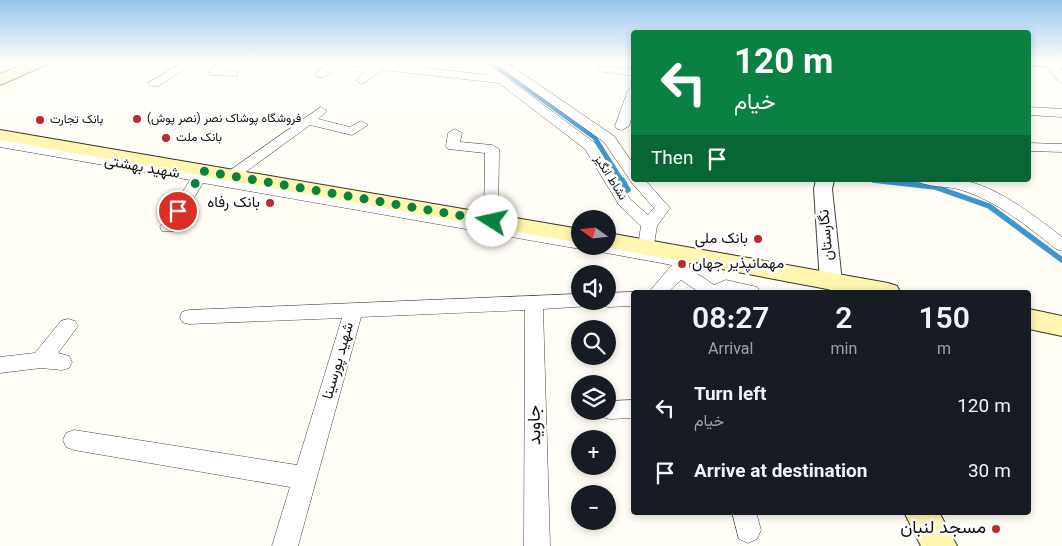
<!DOCTYPE html>
<meta charset="utf-8">
<style>
body{margin:0;font-family:Georgia,Vazirmatn,serif;background:#20242c;color:#f1f3f6;height:100vh;display:flex;flex-direction:column;font-size:19px;white-space:nowrap}
*{box-sizing:border-box;margin:0}
p{font-size:16px;color:#9ea1a6}
.icon{flex:none;width:28px;height:28px;fill:none;stroke:currentColor;stroke-width:2;stroke-linecap:round;stroke-linejoin:round}
.map{position:relative;flex:1;overflow:hidden}
.panel{position:absolute;left:631px;top:290px;width:400px;height:225px;display:flex;flex-direction:column;background:#171b24;border-radius:5px;box-shadow:0 2px 8px #0003}
.panel>*{flex:none}
.hud{position:absolute;left:631px;top:30px;width:400px;height:152px;border-radius:5px;box-shadow:0 2px 8px #0003;background:#0b8043;color:#fff;overflow:hidden}
.needle{width:32px;rotate:285deg}
.controls{position:absolute;left:571px;top:210px;display:grid;gap:10px}
.controls a{display:grid;place-items:center;width:45px;height:45px;border-radius:50%;background:#171b24;box-shadow:0 2px 8px #0003;font-size:25px}
.pin{position:absolute;display:grid;place-items:center;width:42px;height:42px;color:#fff;margin:-21px;border:2px solid #fff;border-radius:50%;box-shadow:0 1px 5px #0007}
.me{position:absolute;width:55px;margin:-28px;rotate:280deg;stroke-linejoin:round;filter:drop-shadow(0 0 4px #0008)}
.turn{display:flex;align-items:center;gap:18px;height:105px;padding:0 20px;font-size:22px}
.turn .icon{width:65px;height:65px;stroke-width:2.5}
.turn b{display:block;font-size:35px;line-height:42px}
.then{display:flex;align-items:center;height:48px;padding:0 20px;background:#0003;gap:10px;font-size:19px}
.eta{display:flex;justify-content:space-evenly;align-items:center;height:85px;text-align:center}
.eta b{font-size:30px;font-weight:600;line-height:35px}
ul{padding:0;list-style:none}
li{display:flex;align-items:center;gap:15px;height:65px;padding:0 20px}
li div{flex:1}
li b{display:block;font-size:19px}
li em{font-style:normal}
.map>svg:first-child{display:block}
</style>
<div class="map">
<svg width="1062" height="546" viewBox="0 0 1062 546">
<rect width="100%" height="100%" fill="#fffdf5"/>
<g fill="none" stroke-linecap="round" stroke-linejoin="round">
<g stroke="#3f96cf" stroke-width="4.5">
<polyline points="489,61 595,138 622,181"/>
<polyline points="873,180 882,181"/>
</g>
<g stroke="#3f96cf" stroke-width="5.5">
<polyline points="622,180 628,190"/>
<polyline points="873,180 935,187 989,206 1062,260"/>
</g>
<defs>
<g id="minor">
<polygon points="0,61 31,63 37,66 31,69 0,65"/>
<polygon points="185,61 199,61 158,86 150,86 148,83"/>
<polygon points="223,61 235,61 225,70 237,72 237,76 209,75 209,71"/>
<polygon points="333,61 364,61 488,75 471,61 484,61 595,143 630,199 648,215 654,208 632,183 604,142 491,61 504,61 614,136 634,165 634,180 645,180 670,208 657,226 653,250 674,254 676,250 688,250 690,254 689,268 714,285 726,280 757,287 760,292 699,292 681,280 668,292 649,292 672,265 590,250 588,246 608,246 608,242 638,247 641,226 619,205 585,149 499,83 383,70 362,84 356,80 370,68 343,65 324,77 316,77 316,73"/>
<polygon points="1044,61 1055,61 1062,70 1062,83 1058,81"/>
<polygon points="602,66 634,69 634,76 598,71 596,69"/>
<polygon points="634,86 634,110 629,126 622,130 617,129 615,126 628,90"/>
<polygon points="321,107 327,111 318,119 350,127 361,121 368,125 352,135 310,125 236,179 484,221 485,153 448,149 446,146 448,133 455,129 462,133 460,142 492,145 499,149 498,224 580,237 580,246 586,246 580,249 203,183 174,231 162,231 160,227 190,180 0,147 0,139 195,172 198,168 203,167 210,171 208,174 224,177 226,173"/>
<polygon points="1029,107 1062,109 1062,117 1029,115"/>
<polygon points="1029,143 1062,144 1062,152 1029,151"/>
<path d="M917,180C931,180 946,178 960,180C994,184 1035,216 1062,237V251L1056,249C1027,226 997,201 961,190C951,186 922,187 917,180Z"/>
<polygon points="634,292 634,306 608,307 602,305 600,301 608,301 608,293"/>
<polygon points="580,294 580,301 593,301 590,306 543,309 550,546 524,546 525,310 361,317 298,546 272,546 290,487 74,450 66,447 63,440 66,433 74,430 297,465 342,318 189,324 182,322 180,317 182,312 189,310"/>
<polygon points="68,319 75,321 78,326 58,353 69,356 72,362 69,368 62,370 41,368 0,373 0,357 35,353 61,321"/>
<polygon points="634,400 634,418 610,419 602,417 600,411 608,411 608,402 610,401"/>
<polygon points="732,512 756,512 761,530 757,539 748,543 739,539"/>
</g>
<g id="tertiary">
<polygon points="1029,61 1062,61 1062,68 1029,65"/>
<polygon points="816,180 834,180 832,189 842,282 839,287 831,290 823,287 820,282 814,189"/>
</g>
<g id="secondary">
<polygon points="31,61 51,61 48,64 0,85 0,74"/>
<polygon points="0,130 580,229 580,243 0,140"/>
<polygon points="608,233 888,283 897,286 900,292 843,292 600,246 608,246"/>
<polygon points="1029,309 1062,316 1062,336 1029,329"/>
<polygon points="904,512 939,512 957,546 921,546"/>
</g>
</defs>
<use href="#minor" stroke="#444" stroke-width="1"/>
<use href="#tertiary" stroke="#444" stroke-width="2"/>
<use href="#secondary" stroke="#333" stroke-width="2"/>
<use href="#minor" fill="#fff" fill-rule="evenodd"/>
<use href="#tertiary" fill="#fff" fill-rule="evenodd"/>
<use href="#secondary" fill="#fff6b0" fill-rule="evenodd"/>
</g>
<linearGradient id="sky" x2="0" y2="1"><stop stop-color="#95c6ee"/><stop offset="0.45" stop-color="#fffefa"/><stop offset="1" stop-color="#fffefa" stop-opacity="0"/></linearGradient>
<rect width="1062" height="137" fill="url(#sky)"/>
<g fill="none" stroke-linecap="round" stroke-linejoin="round">
<polyline stroke="#0b8043" stroke-width="9" stroke-dasharray="0 16.2" points="178,211 203,171 492,221"/>
</g>
<g fill="#c4262e" stroke="#fff" stroke-width="2">
<circle cx="137" cy="119" r="5"/>
<circle cx="40" cy="120" r="5"/>
<circle cx="166" cy="138" r="5"/>
<circle cx="270" cy="203" r="5"/>
<circle cx="758" cy="239" r="5"/>
<circle cx="682" cy="264" r="5"/>
<circle cx="996" cy="529" r="5"/>
</g>
<g text-anchor="middle" dominant-baseline="central" stroke-width="5" stroke-linejoin="round" paint-order="stroke">
<g font-size="12" fill="#111" stroke="#fff" text-anchor="start">
<text x="147" y="119">فروشگاه پوشاک نصر (نصر پوش)</text>
<text x="50" y="120">بانک تجارت</text>
<text x="176" y="138">بانک ملت</text>
</g>
<g font-size="12" fill="#111" stroke="#fff">
<text transform="translate(610 178) rotate(58)">نشاط انگیز</text>
</g>
<g font-size="15" fill="#111" stroke="#fff">
<text transform="translate(142 168) rotate(10)">شهید بهشتی</text>
<text transform="translate(827 235) rotate(-95)">نگارستان</text>
<text transform="translate(339 361) rotate(-74)">شهید پورسینا</text>
</g>
<g font-size="15" fill="#111" stroke="#fff" text-anchor="end">
<text x="260" y="203">بانک رفاه</text>
<text x="748" y="239">بانک ملی</text>
<text x="692" y="264" text-anchor="start">مهمانپذیر جهان</text>
</g>
<g font-size="18" fill="#111" stroke="#fff">
<text transform="translate(536 425) rotate(-91)">جاوید</text>
</g>
<g font-size="18" fill="#111" stroke="#fff" text-anchor="end">
<text x="986" y="529">مسجد لنبان</text>
</g>
</g>
</svg>
<div class="controls">
<a><svg class="needle" viewBox="-14 -14 28 28"><path d="M0-13l5 13h-10z" fill="#e53935"/><path d="M0 13l5-13h-10z" fill="#9ea1a6"/></svg></a>
<a><svg class="icon" aria-label="sound" viewBox="0 0 24 24"><path d="M4 9h4l5-4v14l-5-4H4zM17 9q2 3 0 6"/></svg></a>
<a><svg class="icon" aria-label="search" viewBox="0 0 24 24"><circle cx="10" cy="10" r="6"/><path d="M15 15l6 6"/></svg></a>
<a><svg class="icon" aria-label="layers" viewBox="0 0 24 24"><path d="M12 4l9 5-9 5-9-5zM3 14l9 5 9-5"/></svg></a>
<a>+</a>
<a>−</a>
</div>
<div class="pin" style="left:178px;top:211px;background:#d93025"><svg class="icon" aria-label="arrive" viewBox="0 0 24 24"><path d="M6 21V4h12l-3 4 3 4H6"/></svg></div>
<svg class="me" style="left:492px;top:221px" viewBox="-20 -20 40 40"><circle r="19" fill="#fff"/><path d="M0-13L10 11 0 6-10 11z" fill="#0b8043"/></svg>
<div class="hud">
<div class="turn"><svg class="icon" aria-label="left" viewBox="0 0 24 24"><path d="M17 20v-9H6M10 6l-5 5 5 5"/></svg><div><b>120 m</b>خیام</div></div>
<div class="then">Then<svg class="icon" aria-label="arrive" viewBox="0 0 24 24"><path d="M6 21V4h12l-3 4 3 4H6"/></svg></div>
</div>
<section class="panel">
<div class="eta">
<div><b>08:27</b><p>Arrival</p></div>
<div><b>2</b><p>min</p></div>
<div><b>150</b><p>m</p></div>
</div>
<ul>
<li><svg class="icon" aria-label="left" viewBox="0 0 24 24"><path d="M17 20v-9H6M10 6l-5 5 5 5"/></svg><div><b>Turn left</b><p>خیام</p></div><em>120 m</em></li>
<li><svg class="icon" aria-label="arrive" viewBox="0 0 24 24"><path d="M6 21V4h12l-3 4 3 4H6"/></svg><div><b>Arrive at destination</b></div><em>30 m</em></li>
</ul>
</section>
</div>
